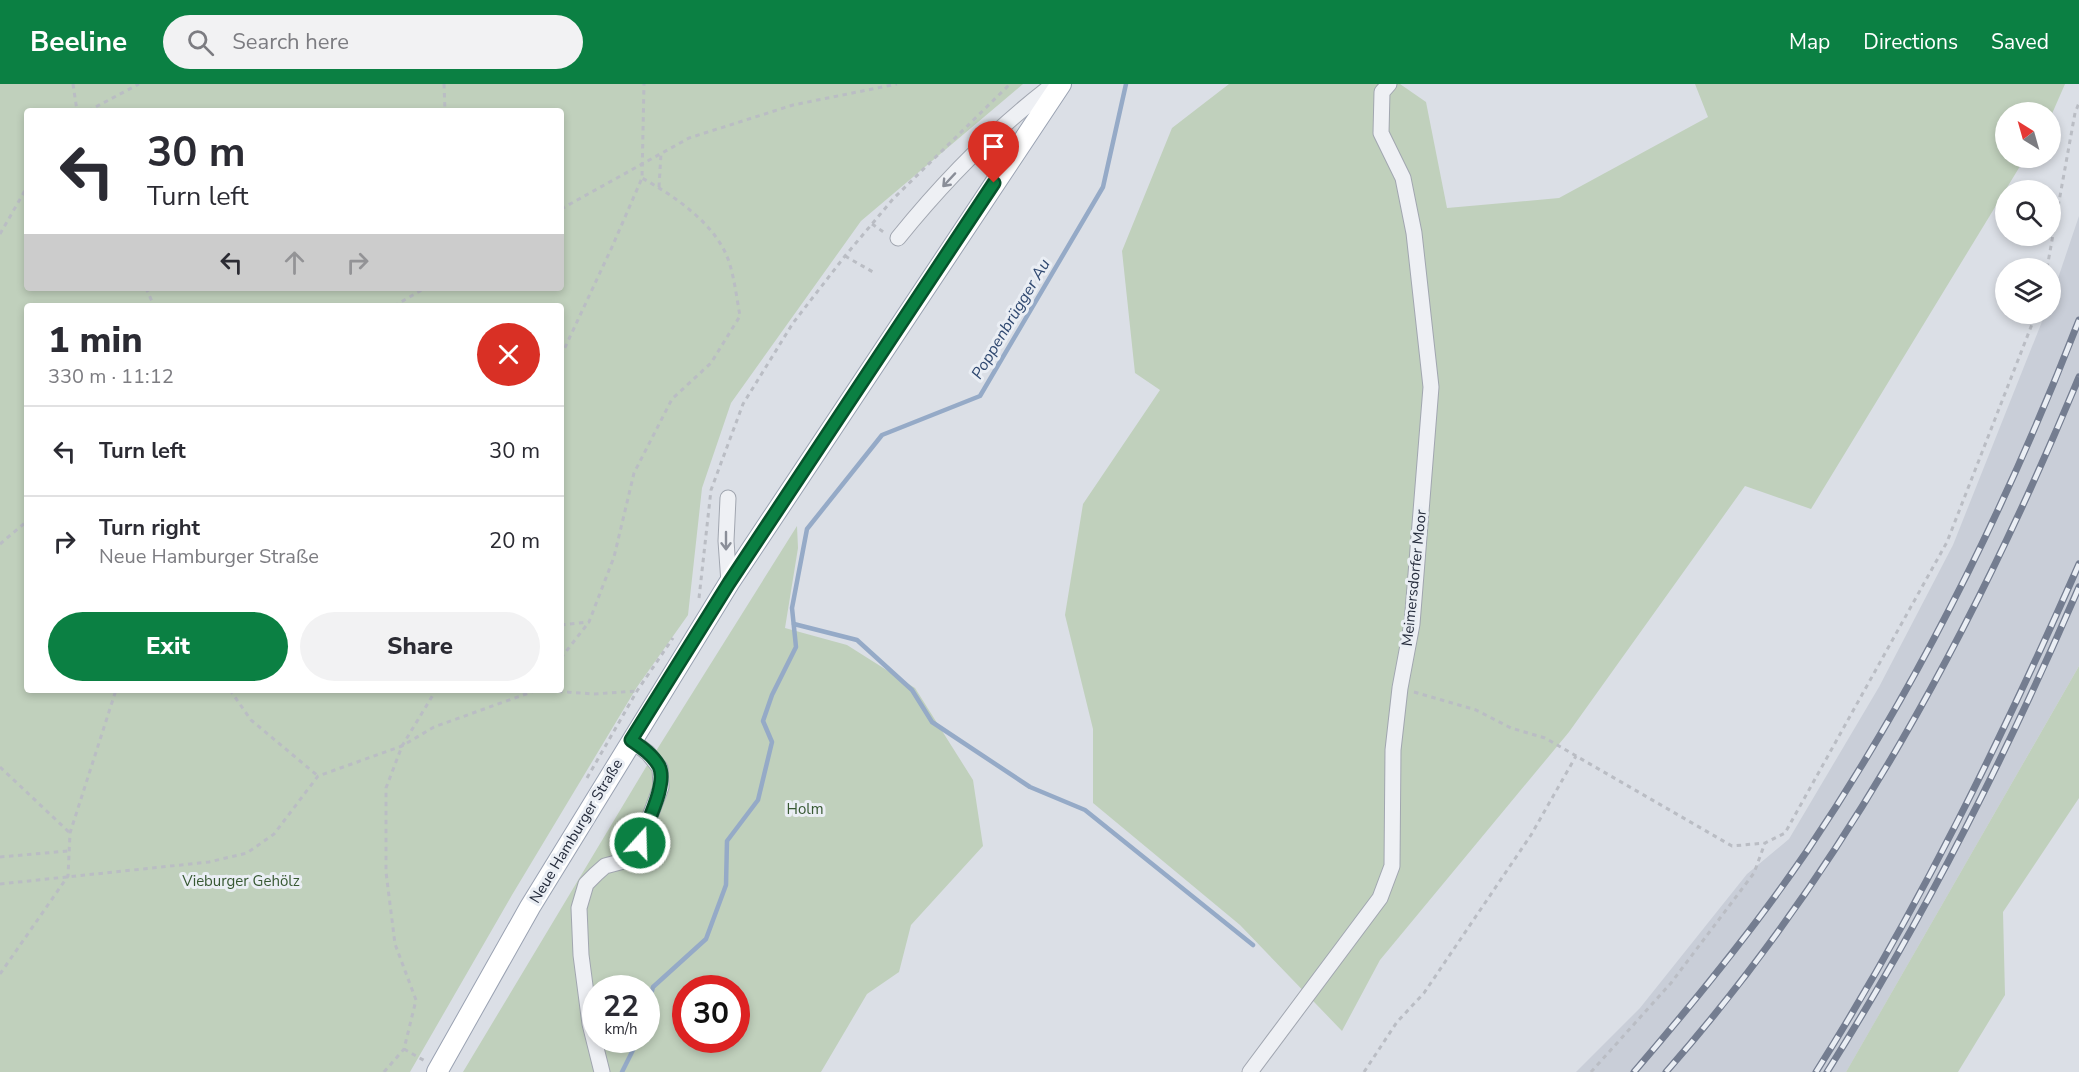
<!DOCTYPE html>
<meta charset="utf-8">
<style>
body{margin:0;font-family:"Nunito Sans",sans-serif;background:#f2f2f3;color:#2b2b33;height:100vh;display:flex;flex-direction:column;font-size:22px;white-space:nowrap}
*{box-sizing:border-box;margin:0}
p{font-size:20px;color:#7c7c81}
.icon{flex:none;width:33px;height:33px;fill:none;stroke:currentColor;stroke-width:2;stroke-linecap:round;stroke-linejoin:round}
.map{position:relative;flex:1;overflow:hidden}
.side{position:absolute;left:24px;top:219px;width:540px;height:390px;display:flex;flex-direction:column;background:#fff;border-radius:6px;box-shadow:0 3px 9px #0003}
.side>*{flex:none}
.top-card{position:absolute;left:24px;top:24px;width:540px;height:183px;border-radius:6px;box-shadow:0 3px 9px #0003;background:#fff;color:#2b2b33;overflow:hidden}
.needle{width:39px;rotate:323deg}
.buttons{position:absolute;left:1995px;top:18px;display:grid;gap:12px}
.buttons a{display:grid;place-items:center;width:66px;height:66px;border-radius:50%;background:#fff;box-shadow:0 3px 9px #0003;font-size:30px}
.speed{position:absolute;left:582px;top:891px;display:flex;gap:12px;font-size:30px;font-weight:700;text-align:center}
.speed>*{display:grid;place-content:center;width:78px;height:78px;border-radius:50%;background:#fff;box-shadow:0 3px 9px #0003;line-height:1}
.speed small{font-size:15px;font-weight:400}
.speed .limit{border:9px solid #d22;background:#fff;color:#111}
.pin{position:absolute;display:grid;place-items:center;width:51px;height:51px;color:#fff;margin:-62px -26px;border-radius:50% 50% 50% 0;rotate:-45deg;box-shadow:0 0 6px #0007}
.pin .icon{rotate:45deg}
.me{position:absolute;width:66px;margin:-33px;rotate:20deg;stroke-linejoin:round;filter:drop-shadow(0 0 4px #0008)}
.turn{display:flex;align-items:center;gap:21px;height:126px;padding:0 24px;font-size:27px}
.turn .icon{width:78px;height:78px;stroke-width:2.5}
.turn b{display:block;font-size:42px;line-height:51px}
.lanes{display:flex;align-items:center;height:57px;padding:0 24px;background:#0003;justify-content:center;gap:30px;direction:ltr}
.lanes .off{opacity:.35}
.round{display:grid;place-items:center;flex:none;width:63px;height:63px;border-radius:32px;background:#f2f2f3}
.head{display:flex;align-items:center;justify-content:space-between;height:102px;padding:0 24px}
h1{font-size:36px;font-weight:800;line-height:45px}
.primary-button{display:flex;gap:12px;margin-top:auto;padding:12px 24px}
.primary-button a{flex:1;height:69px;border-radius:36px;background:#0b8043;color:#fff;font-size:24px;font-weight:800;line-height:69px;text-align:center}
.primary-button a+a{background:#f2f2f3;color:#2b2b33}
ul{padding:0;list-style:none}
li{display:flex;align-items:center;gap:18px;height:90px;padding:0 24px;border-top:2px solid #e1e1e2}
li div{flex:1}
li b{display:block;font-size:22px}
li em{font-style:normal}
header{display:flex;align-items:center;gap:36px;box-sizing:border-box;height:84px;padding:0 30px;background:#0b8043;color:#fff}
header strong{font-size:28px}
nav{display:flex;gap:33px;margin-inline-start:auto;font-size:21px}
.search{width:420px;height:54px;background:#f2f2f3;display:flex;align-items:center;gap:15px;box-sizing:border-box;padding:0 21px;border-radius:33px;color:#7c7c81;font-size:22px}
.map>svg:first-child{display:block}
</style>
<header>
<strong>Beeline</strong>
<div class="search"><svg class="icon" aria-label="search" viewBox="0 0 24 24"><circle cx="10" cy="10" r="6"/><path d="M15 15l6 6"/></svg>Search here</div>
<nav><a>Map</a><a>Directions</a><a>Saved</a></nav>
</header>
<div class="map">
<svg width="2079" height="988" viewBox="0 0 2079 988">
<rect width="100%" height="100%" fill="#dbdfe6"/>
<polygon fill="#c9ced8" points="2079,132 2079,582 1849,983 1846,988 1576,988 1640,924 1747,790 1789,755 1879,603 1953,461 2045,230 2050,230 2051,215"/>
<g fill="#c0d0bc" fill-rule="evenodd">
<path d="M0,0H1023L861,137L731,319L702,404L688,531L637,603L512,811L410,988H0ZM27,27H561V204H27ZM27,222H561V606H27Z"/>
<polygon points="1229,0 1400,0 1426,18 1447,124 1559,114 1708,33 1695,0 2065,0 2051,32 2050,28 2006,28 2006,74 2025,74 1811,425 1745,402 1569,648 1380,876 1342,947 1240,841 1093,719 1093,645 1065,531 1083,420 1160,306 1135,289 1122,167 1172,44"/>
<path d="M797,442L798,464L785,544L847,561L915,604L973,696L983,762L911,841L899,888L867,910L821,988H463L646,683ZM596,904H646V956H596ZM686,904H736V956H686Z"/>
<polygon points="2079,582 2079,714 2003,828 2005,911 1958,988 1846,988"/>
</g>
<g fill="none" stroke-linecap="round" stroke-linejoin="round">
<g stroke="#95aac7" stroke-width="4.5">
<polyline points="794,540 857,556 912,606 932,638 1030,703 1085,726 1253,861"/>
<polyline points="646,930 653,903 706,855 726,801 727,757 758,716 772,658 763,637 772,611 796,563 792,524 807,445 882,351 980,312 1103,103 1126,0"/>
<polyline points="622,988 638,956"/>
</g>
<defs>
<g id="minor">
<path d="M898,154C944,97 996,44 1054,0"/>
<polyline points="728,414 726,457 729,499"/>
<polyline points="602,988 590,940 581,871 579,824 586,800 596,790 605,782 620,778 633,771 640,759 661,703 660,684 648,669 631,656"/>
<polyline points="1250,988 1380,814 1392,782 1393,666 1400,604 1412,540 1431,303 1414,149 1403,94 1381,49 1382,8 1389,0"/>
</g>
<polyline id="major" points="437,988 530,823 729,499 1061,0"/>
</defs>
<use href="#minor" stroke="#a1a6b0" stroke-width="17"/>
<use href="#major" stroke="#9aa2b2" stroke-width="22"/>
<g stroke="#babdc4" stroke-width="3" stroke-dasharray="4.5 4.5" stroke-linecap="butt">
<polyline points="73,0 77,27"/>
<polyline points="444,0 445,27"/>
<polyline points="88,27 139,0"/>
<polyline points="659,103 661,69"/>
<polyline points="561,125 689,54 793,21 897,0"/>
<polyline points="872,140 885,149"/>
<polyline points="0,150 27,103"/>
<polyline points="845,172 873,188"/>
<polyline points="2047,184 2075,29 2079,19"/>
<polyline points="146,204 154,222"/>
<polyline points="394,222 425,204"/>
<polyline points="561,272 612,163 642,94 644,0"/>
<polyline points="0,460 27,437"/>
<polyline points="699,514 711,406 743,320 793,239 845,172 893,115 1010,0"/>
<path d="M561,541L589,538L614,473L634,389L672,315L711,279L740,232C737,216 735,198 730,181C719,142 676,113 642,94"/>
<polyline points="561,574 589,538"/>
<polyline points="230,606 251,636 318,692"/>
<polyline points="1414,608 1476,626 1511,644 1545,654 1732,762 1765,759 1785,749 1947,458 2036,230"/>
<polyline points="0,683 70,749"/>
<polyline points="587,694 637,607 673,554"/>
<polyline points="0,773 68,767"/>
<polyline points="0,800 209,778 247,769 274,750 318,692 402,662 434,643 537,606 594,610 637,607"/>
<polyline points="0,890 68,792 70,749 116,606"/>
<polyline points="404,965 425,977"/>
<polyline points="384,988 404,965 416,916 395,860 386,788 386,704 402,662 436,606"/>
<polyline points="1364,988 1397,938 1424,909 1531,751 1576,672"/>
<polyline points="1591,988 1671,899 1754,789 1765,759"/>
</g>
<use href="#minor" stroke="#eef0f4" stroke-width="15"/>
<use href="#major" stroke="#fff" stroke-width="20"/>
<defs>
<g id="rail">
<path d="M1634,988C1695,917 1754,845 1807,767C1918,602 2007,421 2079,236"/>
<path d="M1666,988C1846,784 1975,543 2079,293"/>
<path d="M1816,988C1918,826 2002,654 2079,480"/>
<path d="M1827,988C1924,834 2007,670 2079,503"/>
</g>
</defs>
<use href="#rail" stroke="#747d90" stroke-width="7"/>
<use href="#rail" stroke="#eaeef4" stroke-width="4.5" stroke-dasharray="14" stroke-linecap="butt"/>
</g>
<defs><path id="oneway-shaft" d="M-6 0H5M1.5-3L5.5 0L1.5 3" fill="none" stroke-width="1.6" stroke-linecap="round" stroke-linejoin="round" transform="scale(1.5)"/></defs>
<g stroke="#8a8e98">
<use href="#oneway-shaft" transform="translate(949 96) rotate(133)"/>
<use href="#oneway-shaft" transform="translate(726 457) rotate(90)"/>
</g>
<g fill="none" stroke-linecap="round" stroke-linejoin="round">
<defs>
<path id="route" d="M640,759C646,740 668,700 659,682C652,670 641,663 631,656L729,499L994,99"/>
</defs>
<use href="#route" stroke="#07532c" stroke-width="15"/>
<use href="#route" stroke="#0b8043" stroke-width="10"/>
</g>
<g text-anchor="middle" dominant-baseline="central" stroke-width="6" stroke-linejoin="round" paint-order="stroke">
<g font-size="15" fill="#252c3c" stroke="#eaeef4">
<text transform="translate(1414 494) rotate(-84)">Meimersdorfer Moor</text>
<text transform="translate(576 747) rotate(-59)">Neue Hamburger Straße</text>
</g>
<g font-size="15" fill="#375832" stroke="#eaeef4">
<text x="805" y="725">Holm</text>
<text x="241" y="797">Vieburger Gehölz</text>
</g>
<g font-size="16" font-style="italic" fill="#2f4870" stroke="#eaeef4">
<text transform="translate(1011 235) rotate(-59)">Poppenbrügger Au</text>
</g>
</g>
</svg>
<div class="buttons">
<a><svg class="needle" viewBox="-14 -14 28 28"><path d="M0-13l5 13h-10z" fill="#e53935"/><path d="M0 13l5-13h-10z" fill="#7c7c81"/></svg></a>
<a><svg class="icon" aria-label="search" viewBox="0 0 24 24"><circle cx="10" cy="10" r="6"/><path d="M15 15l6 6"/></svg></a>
<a><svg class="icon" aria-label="layers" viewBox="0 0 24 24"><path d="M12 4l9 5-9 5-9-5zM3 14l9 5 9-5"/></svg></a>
</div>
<div class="speed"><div>22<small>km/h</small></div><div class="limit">30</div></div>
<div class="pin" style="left:994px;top:99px;background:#d93025"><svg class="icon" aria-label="arrive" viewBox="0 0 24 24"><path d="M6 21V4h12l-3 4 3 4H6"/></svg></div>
<svg class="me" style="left:640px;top:759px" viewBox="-20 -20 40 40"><circle r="17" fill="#0b8043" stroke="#fff" stroke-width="3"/><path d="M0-11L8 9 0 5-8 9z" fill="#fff"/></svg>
<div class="top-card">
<div class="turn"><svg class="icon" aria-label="left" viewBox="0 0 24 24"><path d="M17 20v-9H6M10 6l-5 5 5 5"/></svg><div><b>30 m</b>Turn left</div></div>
<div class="lanes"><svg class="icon" aria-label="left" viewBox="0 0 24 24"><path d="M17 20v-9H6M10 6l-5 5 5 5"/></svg><svg class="icon off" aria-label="ahead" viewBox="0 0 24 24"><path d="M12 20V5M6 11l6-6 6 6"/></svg><svg class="icon off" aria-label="right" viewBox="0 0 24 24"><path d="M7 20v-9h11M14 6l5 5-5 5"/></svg></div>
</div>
<section class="side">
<div class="head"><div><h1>1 min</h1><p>330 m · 11:12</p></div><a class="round" style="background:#d93025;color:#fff"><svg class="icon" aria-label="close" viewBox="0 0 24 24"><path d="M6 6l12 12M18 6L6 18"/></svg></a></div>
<ul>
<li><svg class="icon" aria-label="left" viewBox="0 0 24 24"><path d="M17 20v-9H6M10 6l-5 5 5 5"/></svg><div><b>Turn left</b></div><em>30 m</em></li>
<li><svg class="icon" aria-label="right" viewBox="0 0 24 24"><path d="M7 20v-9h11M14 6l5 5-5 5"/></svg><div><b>Turn right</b><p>Neue Hamburger Straße</p></div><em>20 m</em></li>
</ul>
<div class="primary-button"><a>Exit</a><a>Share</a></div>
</section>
</div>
